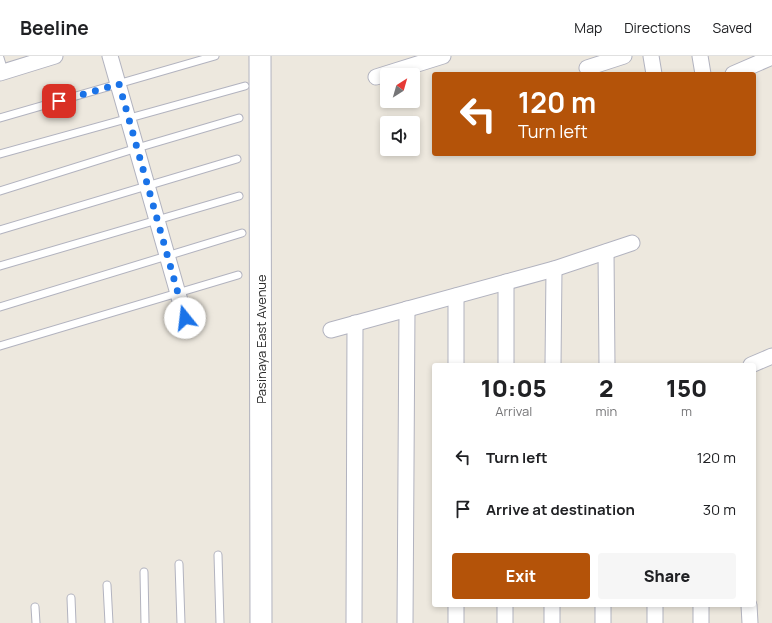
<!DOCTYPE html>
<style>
body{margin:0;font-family:Manrope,sans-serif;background:#f6f6f6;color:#202124;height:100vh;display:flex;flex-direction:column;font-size:15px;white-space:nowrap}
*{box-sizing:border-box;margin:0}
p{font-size:13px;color:#757577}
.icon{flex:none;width:22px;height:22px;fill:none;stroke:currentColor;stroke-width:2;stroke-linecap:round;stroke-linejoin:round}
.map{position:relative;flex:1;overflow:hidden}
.drawer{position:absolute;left:432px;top:307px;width:324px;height:244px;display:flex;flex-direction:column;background:#fff;border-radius:4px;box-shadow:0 2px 6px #0003}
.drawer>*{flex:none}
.guide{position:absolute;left:432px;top:16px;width:324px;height:84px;border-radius:4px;box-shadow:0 2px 6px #0003;background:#b45309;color:#fff;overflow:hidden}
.needle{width:26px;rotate:37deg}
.tools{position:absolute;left:380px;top:12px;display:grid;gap:8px}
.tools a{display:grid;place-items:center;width:40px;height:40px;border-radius:4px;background:#fff;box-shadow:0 2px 6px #0003;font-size:20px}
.pin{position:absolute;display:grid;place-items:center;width:34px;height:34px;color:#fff;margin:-17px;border-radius:8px;box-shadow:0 2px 6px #0006}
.me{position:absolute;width:44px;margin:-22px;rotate:344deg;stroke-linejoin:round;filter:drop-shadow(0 0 3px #0008)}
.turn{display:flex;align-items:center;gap:14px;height:84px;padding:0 20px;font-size:18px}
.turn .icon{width:52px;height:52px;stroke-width:2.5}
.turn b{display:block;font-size:28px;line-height:34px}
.eta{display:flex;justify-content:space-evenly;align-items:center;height:68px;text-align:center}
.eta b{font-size:24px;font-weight:800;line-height:28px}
.cta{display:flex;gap:8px;margin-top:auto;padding:8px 20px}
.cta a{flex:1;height:46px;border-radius:4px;background:#b45309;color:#fff;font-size:16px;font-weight:800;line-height:46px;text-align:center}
.cta a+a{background:#f6f6f6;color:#202124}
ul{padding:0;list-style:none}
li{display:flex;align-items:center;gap:12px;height:52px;padding:0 20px}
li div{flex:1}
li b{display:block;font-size:15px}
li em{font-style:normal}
header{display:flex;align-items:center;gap:24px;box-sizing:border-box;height:56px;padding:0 20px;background:#fff;border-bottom:1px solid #e0e0e0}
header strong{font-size:19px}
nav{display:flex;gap:22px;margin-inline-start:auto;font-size:14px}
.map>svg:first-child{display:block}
</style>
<header>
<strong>Beeline</strong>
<nav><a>Map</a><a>Directions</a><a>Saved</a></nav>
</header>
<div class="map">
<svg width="772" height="567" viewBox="0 0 772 567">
<rect width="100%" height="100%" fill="#ede8de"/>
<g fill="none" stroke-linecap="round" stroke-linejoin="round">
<defs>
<g id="lane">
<polyline points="0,2 4,15"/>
<polyline points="0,62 215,0"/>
<polyline points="0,98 245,30"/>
<polyline points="0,135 137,92 239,62"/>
<polyline points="0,174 237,103"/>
<polyline points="0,210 239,140"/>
<polyline points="0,251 242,177"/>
<polyline points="0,290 238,219"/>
<polyline points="218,499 220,567"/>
<polyline points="179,508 181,567"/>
<polyline points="144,516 145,567"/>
<polyline points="107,529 109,567"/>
<polyline points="71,542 72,567"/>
<polyline points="35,551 36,567"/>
</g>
<g id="street">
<polyline points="110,0 185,262"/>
<polyline points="651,0 654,18"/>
<polyline points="700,0 703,18"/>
<polyline points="587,12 624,0"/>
<polyline points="0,17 55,0"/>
<polyline points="733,18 772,1"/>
<polyline points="376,21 443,0"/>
<polyline points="606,196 607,309"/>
<polyline points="456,240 456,309"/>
<polyline points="331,274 554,213 632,187"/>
<polyline points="506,309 506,226"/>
<polyline points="553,309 554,213"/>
<polyline points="751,309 772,300"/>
<polyline points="456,549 456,567"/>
<polyline points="655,549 655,567"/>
<polyline points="701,549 701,567"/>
<polyline points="749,549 750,567"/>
<polyline points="354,567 355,267"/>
<polyline points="405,567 407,253"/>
<polyline points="505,567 505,549"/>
<polyline points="552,567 552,549"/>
<polyline points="603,567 603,549"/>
</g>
<polyline id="secondary" points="260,0 261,567"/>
</defs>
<use href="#lane" stroke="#b2b3bf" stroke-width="9"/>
<use href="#street" stroke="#b2b3bf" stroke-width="17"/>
<use href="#secondary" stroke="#b2b3bf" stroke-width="23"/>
<use href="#lane" stroke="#fff" stroke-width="7"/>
<use href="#street" stroke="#fff" stroke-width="15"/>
<use href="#secondary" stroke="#fff" stroke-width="21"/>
</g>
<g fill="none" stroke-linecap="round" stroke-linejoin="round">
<polyline stroke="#1a73e8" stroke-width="7" stroke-dasharray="0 12.6" points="59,45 119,28 185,262"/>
</g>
<g text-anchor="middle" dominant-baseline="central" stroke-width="4" stroke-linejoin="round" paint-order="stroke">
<g font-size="13" fill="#2c2c2c" stroke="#fff">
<text transform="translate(261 283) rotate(-90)">Pasinaya East Avenue</text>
</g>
</g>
</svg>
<div class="tools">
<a><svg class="needle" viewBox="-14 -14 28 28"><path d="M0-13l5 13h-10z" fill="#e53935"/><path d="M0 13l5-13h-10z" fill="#757577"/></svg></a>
<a><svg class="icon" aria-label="sound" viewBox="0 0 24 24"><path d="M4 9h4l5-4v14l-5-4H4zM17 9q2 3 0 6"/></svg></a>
</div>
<div class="pin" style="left:59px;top:45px;background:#d93025"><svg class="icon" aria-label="arrive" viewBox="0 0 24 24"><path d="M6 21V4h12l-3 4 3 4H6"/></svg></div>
<svg class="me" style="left:185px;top:262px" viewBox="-20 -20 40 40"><circle r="19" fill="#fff"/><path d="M0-13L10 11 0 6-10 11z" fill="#1a73e8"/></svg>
<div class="guide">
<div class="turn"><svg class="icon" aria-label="left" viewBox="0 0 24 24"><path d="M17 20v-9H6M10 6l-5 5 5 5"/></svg><div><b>120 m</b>Turn left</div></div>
</div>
<section class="drawer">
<div class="eta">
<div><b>10:05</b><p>Arrival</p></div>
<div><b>2</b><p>min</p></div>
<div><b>150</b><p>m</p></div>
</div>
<ul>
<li><svg class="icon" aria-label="left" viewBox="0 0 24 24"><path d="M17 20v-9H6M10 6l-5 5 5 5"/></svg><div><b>Turn left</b></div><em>120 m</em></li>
<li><svg class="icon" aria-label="arrive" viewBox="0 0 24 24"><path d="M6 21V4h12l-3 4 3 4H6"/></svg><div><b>Arrive at destination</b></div><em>30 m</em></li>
</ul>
<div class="cta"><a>Exit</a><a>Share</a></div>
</section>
</div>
